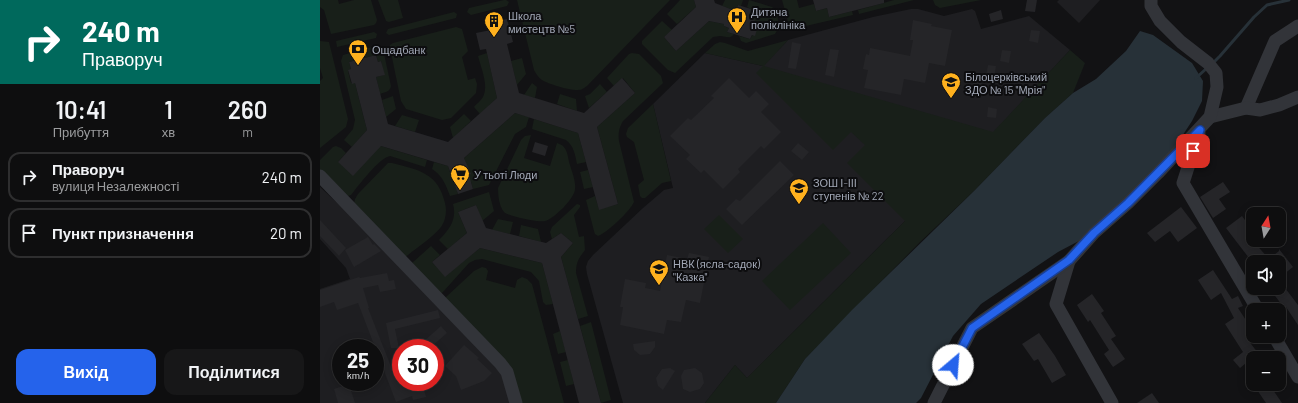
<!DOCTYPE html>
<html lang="uk">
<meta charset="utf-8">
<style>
body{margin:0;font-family:Barlow,sans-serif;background:#171718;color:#f1f3f6;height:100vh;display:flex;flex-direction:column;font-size:15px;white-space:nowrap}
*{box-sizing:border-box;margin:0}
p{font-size:13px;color:#9b9c9e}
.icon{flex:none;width:22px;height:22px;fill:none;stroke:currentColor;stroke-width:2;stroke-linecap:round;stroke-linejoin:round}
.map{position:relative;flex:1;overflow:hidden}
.panel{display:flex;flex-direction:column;background:#0e0e0f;width:320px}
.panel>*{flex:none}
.top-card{background:#00695c;color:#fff;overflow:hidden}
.needle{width:26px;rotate:11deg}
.controls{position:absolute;left:926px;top:207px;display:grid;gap:8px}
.controls a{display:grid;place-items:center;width:40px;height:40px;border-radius:8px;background:#0e0e0f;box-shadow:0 2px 10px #0003,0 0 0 1px #2e2e2f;font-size:20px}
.speed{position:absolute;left:12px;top:339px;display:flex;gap:8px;font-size:20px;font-weight:700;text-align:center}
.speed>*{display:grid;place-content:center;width:52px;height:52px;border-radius:50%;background:#0e0e0f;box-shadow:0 2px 10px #0003,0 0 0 1px #2e2e2f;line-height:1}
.speed small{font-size:10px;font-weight:400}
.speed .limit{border:6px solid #d22;background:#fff;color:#111}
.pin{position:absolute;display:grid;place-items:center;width:34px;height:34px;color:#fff;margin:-17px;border-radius:8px;box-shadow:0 2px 6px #0006}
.me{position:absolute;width:44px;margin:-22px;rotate:27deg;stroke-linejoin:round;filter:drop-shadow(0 0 3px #0008)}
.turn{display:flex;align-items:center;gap:14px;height:84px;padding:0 16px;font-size:18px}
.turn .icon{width:52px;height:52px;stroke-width:2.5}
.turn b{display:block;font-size:28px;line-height:34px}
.eta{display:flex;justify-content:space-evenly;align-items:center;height:68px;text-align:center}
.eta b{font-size:24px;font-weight:600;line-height:28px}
.action{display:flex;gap:8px;margin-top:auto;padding:8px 16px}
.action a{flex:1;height:46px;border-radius:12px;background:#2563eb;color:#fff;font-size:16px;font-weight:600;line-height:46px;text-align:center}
.action a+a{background:#171718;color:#f1f3f6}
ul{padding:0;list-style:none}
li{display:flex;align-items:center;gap:12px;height:50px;margin:0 8px 6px;padding:0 8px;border:2px solid #2e2e2f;border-radius:12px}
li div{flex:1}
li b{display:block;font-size:15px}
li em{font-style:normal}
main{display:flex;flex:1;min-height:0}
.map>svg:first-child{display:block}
</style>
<main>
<section class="panel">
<div class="top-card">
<div class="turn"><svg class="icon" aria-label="right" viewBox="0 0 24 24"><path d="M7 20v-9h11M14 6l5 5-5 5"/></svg><div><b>240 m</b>Праворуч</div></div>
</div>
<div class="eta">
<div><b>10:41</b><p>Прибуття</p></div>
<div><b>1</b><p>хв</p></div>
<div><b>260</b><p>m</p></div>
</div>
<ul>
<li><svg class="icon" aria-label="right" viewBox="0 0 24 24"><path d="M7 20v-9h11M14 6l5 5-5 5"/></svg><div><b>Праворуч</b><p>вулиця Незалежності</p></div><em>240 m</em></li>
<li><svg class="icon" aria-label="arrive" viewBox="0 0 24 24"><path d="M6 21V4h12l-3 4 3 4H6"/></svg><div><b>Пункт призначення</b></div><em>20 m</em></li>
</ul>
<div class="action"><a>Вихід</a><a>Поділитися</a></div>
</section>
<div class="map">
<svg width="978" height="403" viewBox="0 0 978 403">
<rect width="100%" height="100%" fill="#121214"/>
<g fill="#1e1e21" fill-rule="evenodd">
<polygon points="739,0 780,0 759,23 737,2"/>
<polygon points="591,9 598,9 624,16 652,9 655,11 661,29 709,16 750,50 674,132 585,221 427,378 415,365 385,403 303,403 267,274 266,267 268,261 273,255 323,208 344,190 353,188 333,104 385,53 443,66 468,40 553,17"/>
<path d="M0,187L58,241L178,370L187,380L192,403H0V289L30,279L26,268L0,239ZM21,348H55V382H21ZM81,348H115V382H81Z"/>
</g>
<g fill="#181f19">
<polygon points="0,0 18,0 19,4 34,0 51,0 57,20 56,23 54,25 11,34 4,10 0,7"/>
<polygon points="58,0 78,0 83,18 69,22 66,21"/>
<polygon points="184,0 186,0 189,2 187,6 151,15 147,12 149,8"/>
<path d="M197,0H350L267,86C264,88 262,90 258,90C252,91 228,84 222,80C219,78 216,74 214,70Z"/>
<polygon points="360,0 374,0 376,7 357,24 347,14"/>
<polygon points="405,0 423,0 421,6 418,5 417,8 414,7 413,10 402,6"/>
<polygon points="429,0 452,7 455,9 457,13 459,27 455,34 426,43 421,41 419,36 430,39 438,26 433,24 435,21 432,19 433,15 430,14 431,9 427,7"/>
<polygon points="462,0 477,0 479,8 494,4 496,11 507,8 509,17 532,11 533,15 473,29 469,25"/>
<polygon points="574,0 594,0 539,14 538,10"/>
<polygon points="613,0 661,0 620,8 615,5"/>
<polygon points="134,12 137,14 136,18 69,35 66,33 68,29"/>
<path d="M342,21L352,30L344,37L356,51L389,21L404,24V26L409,28L407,32L414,34C410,40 406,36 400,36C398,36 395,37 393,37L355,73L348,70L322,44V41Z"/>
<polygon points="136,27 142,29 148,51 142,57 148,80 155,78 157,84 156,93 131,118 122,120 86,109 81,101 70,48 70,45 73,43"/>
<polygon points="54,32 57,34 56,38 17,47 16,41"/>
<polygon points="468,40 444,66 673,132 750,50 765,63 753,93 725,118 655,190 600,242 485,359 456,403 385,403 415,365 427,378 585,221 527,163 545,145 531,132 513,150 436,73 443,66 385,53 395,44 400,42 405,43 428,51"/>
<polygon points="0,41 9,42 28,119 26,127 0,148 0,81 3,78 0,68"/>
<path d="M56,46L61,47L63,49L71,86C70,92 65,92 60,94L56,77L64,75L61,61L58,62L56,55L29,62L31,69L28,71L31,83H35L47,130L32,147L24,140L33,129L35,120L21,61L23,55Z"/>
<path d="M167,53L177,98L160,114L154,107C156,104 161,101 163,97C169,86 161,68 158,56Z"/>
<path d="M312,53L319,54L341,76L343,83L303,121C299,128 298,133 299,141L314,202C310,211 287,233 278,236L275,234L274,231L266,200L275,196L279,209L298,204L277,127L315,93L303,78L294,86L287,78L309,54Z"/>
<polygon points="202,58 206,74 197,85 191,61"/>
<polygon points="212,83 217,87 215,98 204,95"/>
<polygon points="280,84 287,92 269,108 265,96 270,94"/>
<polygon points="240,94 256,99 257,111 237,104"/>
<polygon points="73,96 76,109 66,117 62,100"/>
<polygon points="333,104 351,181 342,183 325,198 322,198 320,196 318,185 324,180 314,142 307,137 306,134 308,128"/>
<path d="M195,113L209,117L206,127L195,134L169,185L153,189L151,182L136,186L138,194L130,196C126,185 122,175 112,169L114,162L128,166L133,181L150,175L144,158Z"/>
<polygon points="144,114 151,121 133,138 130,127"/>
<polygon points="82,115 99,120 95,132 75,126"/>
<path d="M214,119L258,133L266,162L257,164C255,155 254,146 246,140L212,129Z"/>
<path d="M211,135L204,158L230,166L237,143C248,146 247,155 250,165C252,172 256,181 255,189C255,198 234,219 225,221C220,223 187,216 184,212C179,206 178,195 178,188L201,140L205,136Z"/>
<path d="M16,146L21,148L26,153L18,162L61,146L107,160L105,167L70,156C59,158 39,185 31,195L28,196L0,172V160L13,147Z"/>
<path d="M68,163H72C99,170 118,173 125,203C127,211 126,220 121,227C114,236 98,247 88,255L85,257L34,204L35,199L38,194Z"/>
<polygon points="268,170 273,187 264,189 260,172"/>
<path d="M169,192L174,211L162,221L156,205L138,212L147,233L128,249L119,240C130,229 137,219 133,204Z"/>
<path d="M257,204L260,205V207L254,215L259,237L264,236L265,250C259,258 256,262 256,273L268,316L258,319L241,257L253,243L241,233L232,239L230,232L232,227Z"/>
<polygon points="399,215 423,239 408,253 384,229"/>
<polygon points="178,219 193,222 190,234 172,230"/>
<polygon points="503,223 531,253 470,310 442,281"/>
<polygon points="201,225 218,229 221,242 199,236"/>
<polygon points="111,246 120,255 112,262 125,276 160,248 222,263 233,304 226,305 223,302 219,281 211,272 162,259 155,260 149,263 123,292 120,294 92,263"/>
<polygon points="162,267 166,268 168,271 166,280 195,288 197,280 202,277 207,279 212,284 244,403 200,403 195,380 126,301 126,297 154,271"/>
<polygon points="271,322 291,400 281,403 260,326"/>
<polygon points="240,331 246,352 238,354 233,334"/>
<polygon points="248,360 254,384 246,386 240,362"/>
</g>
<polygon fill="#273138" points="820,31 833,35 872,63 883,81 882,101 872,121 838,173 774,233 738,252 661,304 633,336 601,398 596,403 456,403 485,359 532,310 655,190 725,118 753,93 776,79 806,51"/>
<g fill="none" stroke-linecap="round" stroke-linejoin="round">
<g stroke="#273138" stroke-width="3">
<polyline points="893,63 900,56 934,17 947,5 969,0"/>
<polyline points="876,78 887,68"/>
</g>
</g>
<g fill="#252528">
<polygon points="374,0 394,0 395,3 413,10 414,7 417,8 418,5 431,9 430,14 433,15 432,19 435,20 433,24 438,26 435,36 432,35 430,39 414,34 407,32 409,28 404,26 404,24 389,21 356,51 344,37 376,7"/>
<polygon points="493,0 564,0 564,3 509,17 507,8 496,11"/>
<polygon points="707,0 717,0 715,12 705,11"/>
<polygon points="681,10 683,19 671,22 669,14"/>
<polygon points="187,19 193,42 187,44 199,93 264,113 302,78 315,93 277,127 298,204 279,210 258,133 195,113 144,158 151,174 149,175 153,189 138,194 128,166 61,146 33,176 18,162 47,130 35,83 32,84 28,70 31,69 29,62 56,55 58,62 61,61 65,75 56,77 68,124 128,142 177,98 166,49 160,50 156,33 171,30 169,23"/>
<polygon points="593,20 612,24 611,26 632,30 625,66 609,63 605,83 584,79 581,95 544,88 548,70 543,69 546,54 549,55 550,48 590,56 593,40 590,40"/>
<polygon points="711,30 720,31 718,43 709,41"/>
<polygon points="472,42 481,44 476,69 468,68"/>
<polygon points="510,49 519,50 514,77 505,75"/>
<polygon points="682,50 691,51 689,63 680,61"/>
<polygon points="668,65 676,66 674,78 666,76"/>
<polygon points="654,76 663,77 661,89 652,87"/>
<polygon points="409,78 429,98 436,91 449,104 441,112 461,132 444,149 441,146 418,169 420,172 403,189 384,170 381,173 366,159 370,155 350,136 368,118 371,120 394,98 391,96"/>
<polygon points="668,107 677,109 676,118 667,117"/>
<polygon points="215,142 228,146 225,156 212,152"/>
<polygon points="478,143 489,152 482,160 471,151"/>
<polygon points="460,161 474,175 422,225 406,209 416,199 420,201"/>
<polygon points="903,182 910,192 899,199 906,209 893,218 880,197"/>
<polygon points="156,205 166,228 226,243 241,233 253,243 241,257 281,403 259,403 222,263 160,248 125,277 112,262 147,233 138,212"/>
<polygon points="861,207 877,228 858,242 850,231 835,242 827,233"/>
<polygon points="922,216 933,231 933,241 949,259 959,251 959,249 973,267 959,278 959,262 932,262 906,228"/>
<polygon points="0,220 26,248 19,256 0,236"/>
<polygon points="48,237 53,245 54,244 61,251 34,267 25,250"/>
<polygon points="369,253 389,257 380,303 366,300 361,322 347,320 344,334 300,325 303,307 300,307 305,279 326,283 325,288 340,291 347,255 367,259"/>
<polygon points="893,270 912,299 918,296 923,306 918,308 933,331 933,336 935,336 928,340 938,353 920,368 913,360 923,352 905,324 914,318 901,293 891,300 878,280"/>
<polygon points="67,273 69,281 74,280 76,289 60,292 58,285 43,288 49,308 48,308 77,382 102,382 106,397 93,400 92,396 76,402 38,303 17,310 14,302 0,307 0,290 39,277 40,278"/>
<polygon points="959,280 978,305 978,325 966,307 965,309 949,288 959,288"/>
<polygon points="772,294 784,311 781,313 796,336 791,339 805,359 793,367 784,354 789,350 770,320 768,322 757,305"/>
<polygon points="118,310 120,318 75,329 79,348 71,348 66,323"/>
<polygon points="121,326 127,333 110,348 96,348"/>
<polygon points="719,333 735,356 746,375 732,383 718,359 714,361 702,344"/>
<polygon points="335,341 335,347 330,354 320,355 314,350 313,344"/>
<polygon points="144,345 159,358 157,359 172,373 164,381 141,390 136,376 125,366"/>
<polygon points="350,368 355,371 343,390 338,386 336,378 342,369"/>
<polygon points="375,368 382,373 384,383 380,389 370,392 363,389 361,376 364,370"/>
<polygon points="29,384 35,403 18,403 14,389"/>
<polygon points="933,384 949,384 962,403 946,403"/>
<polygon points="832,393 839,403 817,403"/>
</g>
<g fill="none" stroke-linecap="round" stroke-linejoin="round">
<g stroke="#323439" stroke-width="13">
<polyline points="926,108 955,41 978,26"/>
<polyline points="890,117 926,108 940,110 959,105 978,97"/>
<polyline points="879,133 863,183 938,310"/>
<polyline points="0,176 180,363 187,372 196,403"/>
<polyline points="749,261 736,304 792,403"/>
<polyline points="954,336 978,377"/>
<polyline points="614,403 652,328 749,261 774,233 808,203 838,173 890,117 897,87 896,73 888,63 861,42 840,21 831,6 831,0"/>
</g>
</g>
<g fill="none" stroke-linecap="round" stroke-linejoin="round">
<defs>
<polyline id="route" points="633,365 652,328 749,260 774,233 808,203 880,130 873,151"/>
</defs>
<use href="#route" stroke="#184099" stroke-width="10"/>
<use href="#route" stroke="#2563eb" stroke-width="7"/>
</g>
<defs>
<symbol id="hospital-pin" viewBox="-11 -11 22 30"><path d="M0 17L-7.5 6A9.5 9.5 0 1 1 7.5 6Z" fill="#ffb11e" stroke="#0d0d0f"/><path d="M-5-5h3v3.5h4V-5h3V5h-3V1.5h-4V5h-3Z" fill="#111"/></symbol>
<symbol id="building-pin" viewBox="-11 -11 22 30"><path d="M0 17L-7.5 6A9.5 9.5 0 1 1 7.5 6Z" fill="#ffb11e" stroke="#0d0d0f"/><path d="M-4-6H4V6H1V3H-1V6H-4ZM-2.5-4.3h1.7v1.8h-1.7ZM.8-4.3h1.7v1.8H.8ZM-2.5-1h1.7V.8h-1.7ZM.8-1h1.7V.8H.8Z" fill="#111"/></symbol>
<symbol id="bank-pin" viewBox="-11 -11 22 30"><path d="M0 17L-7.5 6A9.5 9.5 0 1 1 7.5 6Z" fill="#ffb11e" stroke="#0d0d0f"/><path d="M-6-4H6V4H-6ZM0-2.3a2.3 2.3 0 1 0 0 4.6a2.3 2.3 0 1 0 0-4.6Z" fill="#111"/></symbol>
<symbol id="school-pin" viewBox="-11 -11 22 30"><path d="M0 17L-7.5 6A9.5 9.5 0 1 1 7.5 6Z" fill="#ffb11e" stroke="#0d0d0f"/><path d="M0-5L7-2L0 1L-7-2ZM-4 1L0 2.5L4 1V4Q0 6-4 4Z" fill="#111"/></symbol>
<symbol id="supermarket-pin" viewBox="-11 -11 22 30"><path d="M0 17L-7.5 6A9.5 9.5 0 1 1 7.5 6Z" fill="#ffb11e" stroke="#0d0d0f"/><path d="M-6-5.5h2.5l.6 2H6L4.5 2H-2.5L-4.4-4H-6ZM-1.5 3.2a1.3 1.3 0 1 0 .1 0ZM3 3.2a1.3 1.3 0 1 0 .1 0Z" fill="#111"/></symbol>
</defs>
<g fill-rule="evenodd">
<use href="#hospital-pin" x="406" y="6" width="22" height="30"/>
<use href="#building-pin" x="163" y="10" width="22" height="30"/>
<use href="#bank-pin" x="27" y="38" width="22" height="30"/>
<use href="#school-pin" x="620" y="71" width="22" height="30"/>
<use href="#supermarket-pin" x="129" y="163" width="22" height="30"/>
<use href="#school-pin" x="468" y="177" width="22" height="30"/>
<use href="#school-pin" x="328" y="258" width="22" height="30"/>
</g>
<g text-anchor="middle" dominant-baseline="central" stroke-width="4" stroke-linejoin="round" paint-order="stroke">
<g font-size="11" fill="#a2a8b6" stroke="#0d0d0f" text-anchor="start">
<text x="431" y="11">Дитяча<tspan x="431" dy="13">поліклініка</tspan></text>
<text x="188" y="15">Школа<tspan x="188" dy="13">мистецтв №5</tspan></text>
<text x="52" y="49">Ощадбанк</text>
<text x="645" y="76">Білоцерківський<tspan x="645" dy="13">ЗДО № 15 "Мрія"</tspan></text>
<text x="154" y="174">У тьоті Люди</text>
<text x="493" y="182">ЗОШ І-ІІІ<tspan x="493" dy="13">ступенів № 22</tspan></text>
<text x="353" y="263">НВК (ясла-садок)<tspan x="353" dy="13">"Казка"</tspan></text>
</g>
</g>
</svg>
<div class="controls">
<a><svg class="needle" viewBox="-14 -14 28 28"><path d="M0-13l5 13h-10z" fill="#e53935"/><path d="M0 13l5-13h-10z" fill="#9b9c9e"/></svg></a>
<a><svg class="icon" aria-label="sound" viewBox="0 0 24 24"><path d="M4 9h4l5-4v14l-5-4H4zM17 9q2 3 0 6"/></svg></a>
<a>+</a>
<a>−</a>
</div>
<div class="speed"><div>25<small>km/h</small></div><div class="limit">30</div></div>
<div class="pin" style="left:873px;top:151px;background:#d93025"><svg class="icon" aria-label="arrive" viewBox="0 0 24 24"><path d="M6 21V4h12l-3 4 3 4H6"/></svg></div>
<svg class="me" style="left:633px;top:365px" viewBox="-20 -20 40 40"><circle r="19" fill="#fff"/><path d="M0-13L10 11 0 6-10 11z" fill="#2563eb"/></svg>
</div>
</main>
